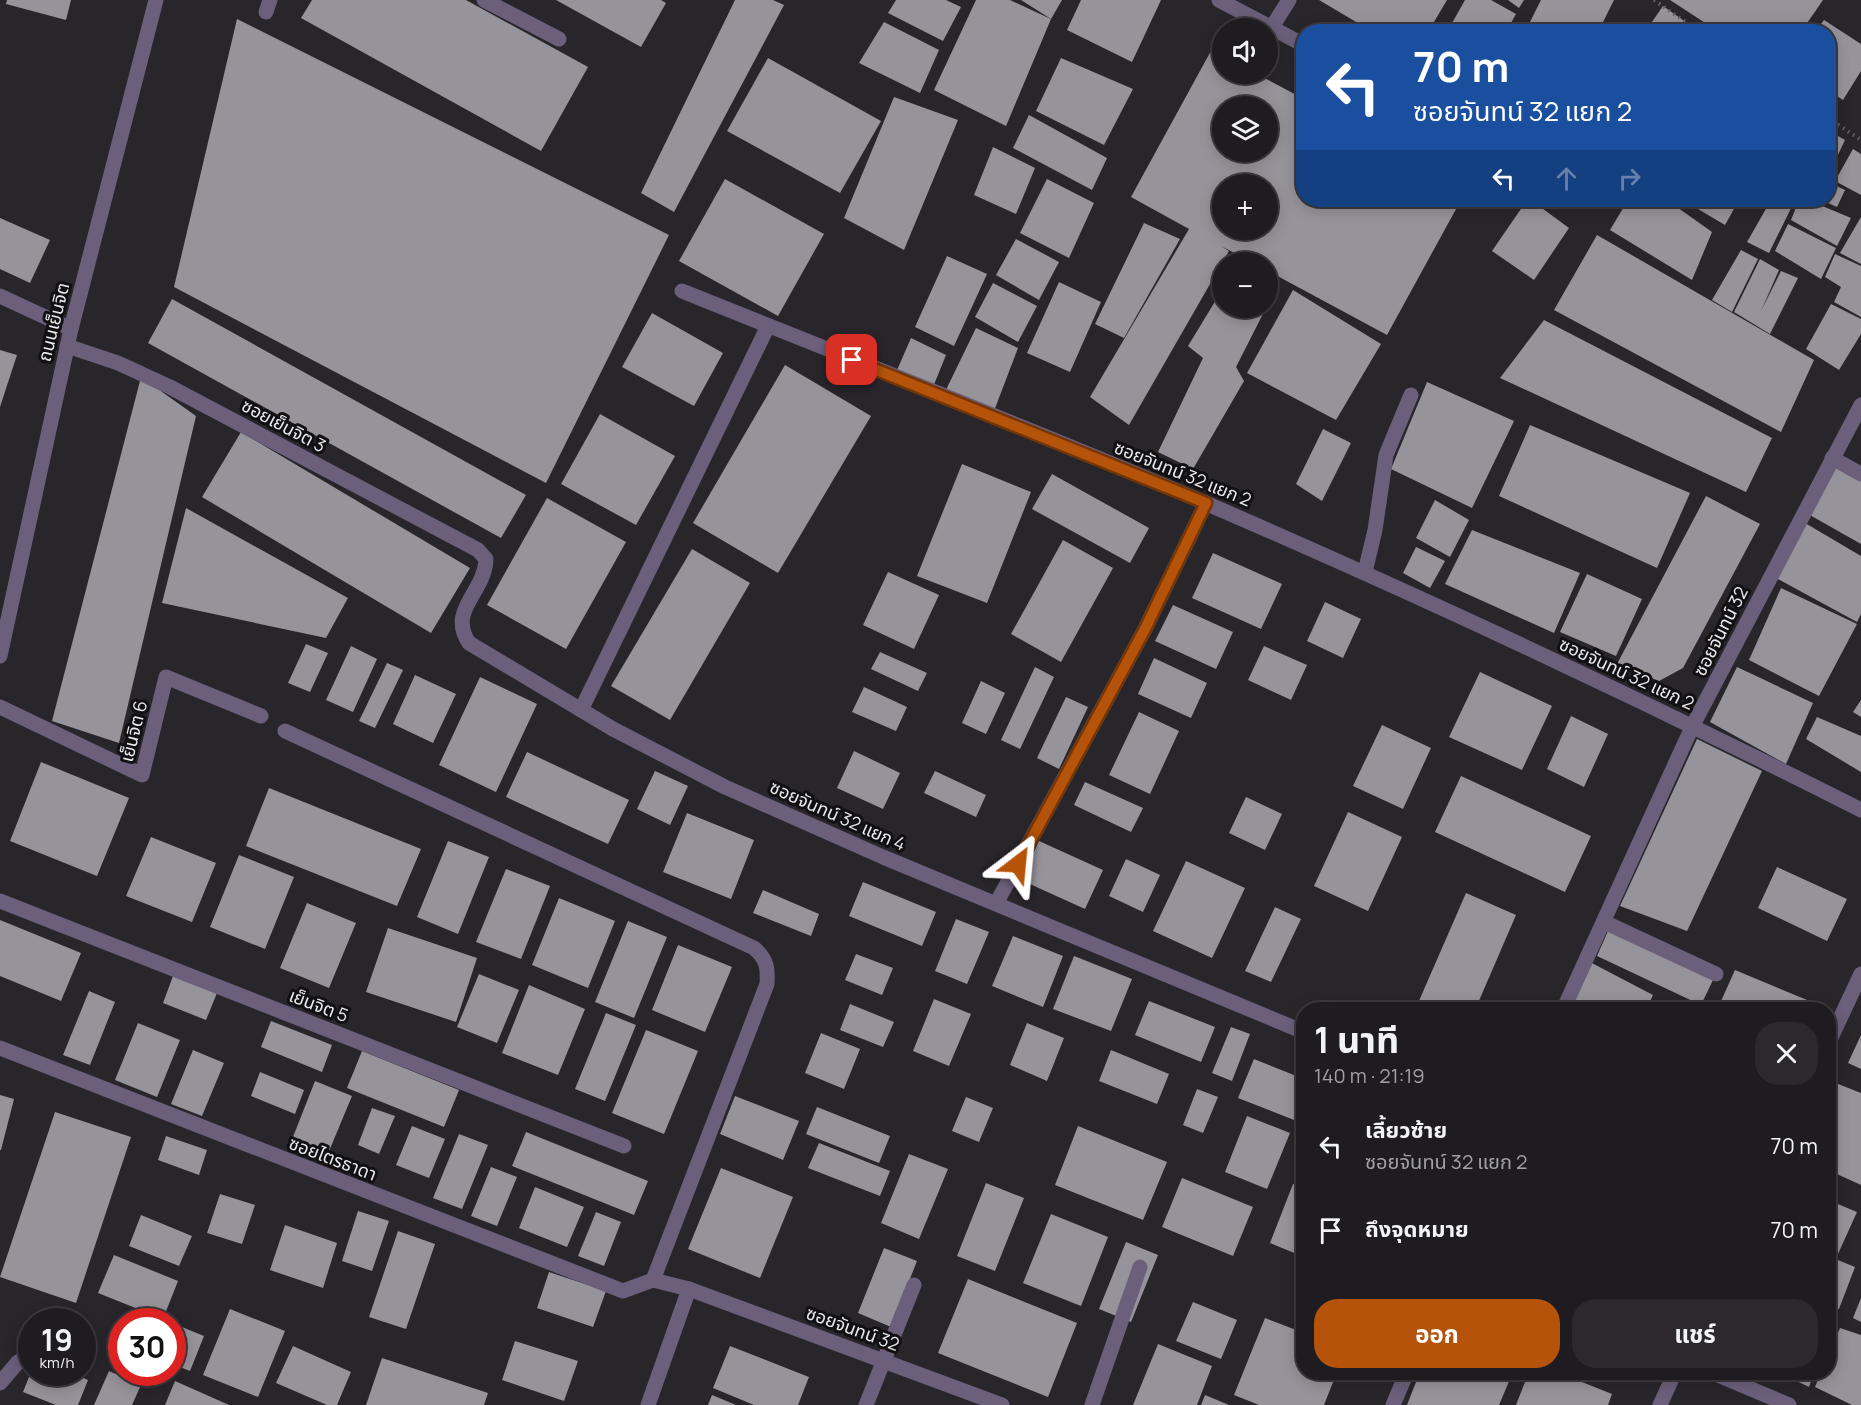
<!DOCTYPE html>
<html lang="th">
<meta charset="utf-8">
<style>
body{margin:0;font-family:Manrope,"Noto Sans Thai",sans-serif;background:#2b292d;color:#f1f3f6;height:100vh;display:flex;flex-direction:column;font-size:22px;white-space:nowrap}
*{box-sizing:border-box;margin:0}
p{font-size:20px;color:#a1a1a5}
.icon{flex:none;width:33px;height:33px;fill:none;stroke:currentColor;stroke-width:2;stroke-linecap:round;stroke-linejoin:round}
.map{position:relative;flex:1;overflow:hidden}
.drawer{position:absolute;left:1296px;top:1002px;width:540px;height:378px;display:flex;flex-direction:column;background:#1e1c20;border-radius:24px;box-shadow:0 3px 15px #0003,0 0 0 2px #3c3a3e}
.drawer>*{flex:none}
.top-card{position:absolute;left:1296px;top:24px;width:540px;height:183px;border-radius:24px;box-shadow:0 3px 15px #0003,0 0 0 2px #3c3a3e;background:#1a4fa0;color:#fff;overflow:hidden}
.controls{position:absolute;left:1212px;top:18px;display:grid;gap:12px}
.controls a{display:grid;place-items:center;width:66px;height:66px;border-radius:50%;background:#1e1c20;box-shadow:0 3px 15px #0003,0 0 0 2px #3c3a3e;font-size:30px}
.speed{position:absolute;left:18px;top:1308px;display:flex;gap:12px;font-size:30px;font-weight:700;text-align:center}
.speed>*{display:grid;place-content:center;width:78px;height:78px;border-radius:50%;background:#1e1c20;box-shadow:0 3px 15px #0003,0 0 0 2px #3c3a3e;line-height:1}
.speed small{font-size:15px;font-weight:400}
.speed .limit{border:9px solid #d22;background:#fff;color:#111}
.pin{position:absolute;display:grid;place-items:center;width:51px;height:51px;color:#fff;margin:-26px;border-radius:12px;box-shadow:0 3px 9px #0006}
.me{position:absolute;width:66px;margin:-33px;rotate:29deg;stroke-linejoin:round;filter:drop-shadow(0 0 4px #0008)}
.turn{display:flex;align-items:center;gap:21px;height:126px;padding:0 18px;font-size:27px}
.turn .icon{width:78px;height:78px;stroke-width:2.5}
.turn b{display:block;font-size:42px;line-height:51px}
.lanes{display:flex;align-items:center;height:57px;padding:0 18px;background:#0003;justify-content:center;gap:30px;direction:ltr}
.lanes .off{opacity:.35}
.round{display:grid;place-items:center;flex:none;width:63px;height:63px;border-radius:24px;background:#2b292d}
.headline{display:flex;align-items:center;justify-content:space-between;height:102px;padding:0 18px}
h1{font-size:36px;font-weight:700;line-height:45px}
.cta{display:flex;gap:12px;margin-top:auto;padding:12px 18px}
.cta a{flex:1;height:69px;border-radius:24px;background:#b45309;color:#fff;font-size:24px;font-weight:700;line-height:69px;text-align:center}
.cta a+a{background:#2b292d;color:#f1f3f6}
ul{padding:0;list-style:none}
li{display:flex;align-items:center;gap:18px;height:84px;padding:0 18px}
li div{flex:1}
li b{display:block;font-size:22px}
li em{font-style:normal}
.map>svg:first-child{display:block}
</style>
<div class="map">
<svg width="1861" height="1405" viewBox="0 0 1861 1405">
<rect width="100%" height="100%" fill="#28262b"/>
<g fill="#96939a" fill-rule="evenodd">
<polygon points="7,0 71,0 66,20 6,4"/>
<polygon points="312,0 466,0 588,67 541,151 301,18"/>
<polygon points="556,0 661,0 666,3 641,47"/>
<polygon points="735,0 773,0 784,5 674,212 641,193"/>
<polygon points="896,0 946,0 961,7 943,41 888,13"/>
<polygon points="976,0 1010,0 1051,19 1006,126 934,90"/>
<polygon points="1021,0 1062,0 1051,19"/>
<polygon points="1081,0 1161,0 1132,62 1067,30"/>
<polygon points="1319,0 1447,0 1428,32 1373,32"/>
<polygon points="1465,0 1491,0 1516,14 1506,32 1447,32"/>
<polygon points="1508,0 1524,0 1519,8"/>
<polygon points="1541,0 1614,0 1598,32 1525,32"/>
<polygon points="1670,0 1823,0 1801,32 1719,32"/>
<polygon points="1663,6 1700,32 1645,32"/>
<polygon points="237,19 669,235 546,483 174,287"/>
<polygon points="1824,20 1861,44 1861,71 1843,100 1828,90 1828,32 1815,32"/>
<polygon points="884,22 939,50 920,93 859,63"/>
<path d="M1212,49L1222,55V74H1257L1304,99V200H1461L1387,335L1268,271V262H1252L1221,246L1229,251L1129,425L1090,397L1189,229L1131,197ZM1222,106H1268V152H1222ZM1222,184H1268V230H1222Z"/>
<polygon points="768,58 881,121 840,193 727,131"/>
<polygon points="1061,58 1133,89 1104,145 1036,111"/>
<polygon points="894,97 958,120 904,250 844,218"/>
<polygon points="1029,115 1107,158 1092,190 1013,148"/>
<polygon points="1831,132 1845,140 1828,176 1828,137"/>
<polygon points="993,147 1035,168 1016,214 974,195"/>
<polygon points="1853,149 1861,154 1861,195 1835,181"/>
<polygon points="725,179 824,234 778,316 679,261"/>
<polygon points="1047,179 1094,203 1069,258 1020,233"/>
<polygon points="1828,182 1845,190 1837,207 1821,200 1828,200"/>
<polygon points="1527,200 1531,200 1569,228 1534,280 1492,251"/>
<polygon points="1628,200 1667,200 1712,232 1692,280 1610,230"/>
<polygon points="1704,200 1739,200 1725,225 1698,209"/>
<polygon points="1771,200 1795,200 1769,253 1747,242"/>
<polygon points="1799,200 1808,200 1851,218 1837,246 1791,220"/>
<polygon points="1861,217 1861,264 1840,253"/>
<polygon points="0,218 50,240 30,283 0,269"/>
<polygon points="1144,223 1180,239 1124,338 1095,324"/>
<polygon points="1788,224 1836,248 1821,279 1775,251"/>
<polygon points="1597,235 1814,360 1781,432 1554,310"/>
<polygon points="1016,239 1059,262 1039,300 996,275"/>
<polygon points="1741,250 1758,259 1732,312 1712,300"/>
<polygon points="1835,254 1861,266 1861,317 1834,302 1841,287 1825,277"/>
<polygon points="947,256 987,274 954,346 915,327"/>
<polygon points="1760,259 1779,270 1761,311 1781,271 1798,278 1770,334 1734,312"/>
<polygon points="1268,278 1278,283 1268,304"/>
<polygon points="1059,282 1101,302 1070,372 1027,353"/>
<polygon points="993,283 1037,306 1018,342 975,317"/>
<polygon points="1222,290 1222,308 1266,308 1236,367 1244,381 1193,469 1158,452 1203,358 1188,346"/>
<polygon points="1293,290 1381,344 1336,420 1247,373"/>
<polygon points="172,299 526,495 501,538 148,343"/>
<polygon points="1831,304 1861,319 1861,334 1839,370 1806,349"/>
<polygon points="652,313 723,353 694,406 622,367"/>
<polygon points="1544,320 1772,438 1746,492 1500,378"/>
<polygon points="976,328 1018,348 994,411 943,396"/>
<polygon points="911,338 946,355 931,392 894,377"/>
<polygon points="0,350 17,355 0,407"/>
<polygon points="785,365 871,416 778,573 693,523"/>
<polygon points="141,377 196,416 119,743 52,721"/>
<polygon points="1427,382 1514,421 1472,508 1391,469"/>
<polygon points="600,414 675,456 636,525 561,484"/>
<polygon points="1530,425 1690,493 1657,568 1499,496"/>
<polygon points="1323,429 1351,443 1322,501 1296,484"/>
<polygon points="241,432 470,568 431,633 202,497"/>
<polygon points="1832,458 1861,474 1861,544 1808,514"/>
<polygon points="962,464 1031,492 987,603 917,576"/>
<polygon points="1052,474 1149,528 1130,563 1032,509"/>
<polygon points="1706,496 1760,524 1683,668 1659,681 1617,664"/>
<polygon points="547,498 626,542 566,649 487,605"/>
<polygon points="1435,500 1469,520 1450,557 1416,538"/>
<polygon points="186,508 348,598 326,638 162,603"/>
<polygon points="1800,520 1861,556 1861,614 1857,622 1776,578"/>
<polygon points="1472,530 1580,573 1554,633 1445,584"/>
<polygon points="1063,540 1113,568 1061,662 1011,634"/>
<polygon points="1416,547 1445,561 1430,588 1403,573"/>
<polygon points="692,549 750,583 670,720 611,686"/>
<polygon points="1213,553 1282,584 1261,629 1192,598"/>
<polygon points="888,572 939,595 914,649 863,625"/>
<polygon points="1587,574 1642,599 1616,656 1560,632"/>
<polygon points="1781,588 1857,624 1819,696 1749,660"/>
<polygon points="1325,602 1361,619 1343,658 1307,641"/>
<polygon points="1173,605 1233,632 1216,669 1155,641"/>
<polygon points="306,644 328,653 310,692 288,683"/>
<polygon points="351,646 377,659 353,712 326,700"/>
<polygon points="1264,646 1307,665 1291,700 1248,680"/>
<polygon points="880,652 927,673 918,691 871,669"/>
<polygon points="1154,658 1207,683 1191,718 1138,694"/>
<polygon points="387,663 403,670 375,728 359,721"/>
<polygon points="1035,667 1054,677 1020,749 1001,740"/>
<polygon points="1737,667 1813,703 1786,764 1710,722"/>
<polygon points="1480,672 1552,706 1522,770 1449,737"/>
<polygon points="415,675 456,694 433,743 393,724"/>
<polygon points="480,677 537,704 496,792 439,765"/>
<polygon points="981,681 1005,693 986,734 962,723"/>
<polygon points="864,687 907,707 896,731 852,712"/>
<polygon points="1066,697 1088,707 1059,769 1037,758"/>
<polygon points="1861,700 1861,717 1853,712"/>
<polygon points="1139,712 1179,731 1150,794 1109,775"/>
<polygon points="1571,716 1608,734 1584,787 1547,769"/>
<polygon points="1817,717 1861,736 1861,772 1806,739"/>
<polygon points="1382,725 1431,748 1403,809 1353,786"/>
<polygon points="1697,739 1762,771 1687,931 1620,906"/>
<polygon points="854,751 900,773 883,809 837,788"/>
<polygon points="527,752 629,800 608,844 506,797"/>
<polygon points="41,762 129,798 97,876 10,841"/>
<polygon points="655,771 688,786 670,825 637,809"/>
<polygon points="935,771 986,795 976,817 924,793"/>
<polygon points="1461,776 1591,836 1565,892 1435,832"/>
<polygon points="1085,782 1143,808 1131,832 1074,805"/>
<polygon points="269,788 421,849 397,906 246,846"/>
<polygon points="1246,797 1282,814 1265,850 1229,833"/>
<polygon points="1348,812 1402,837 1368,911 1314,886"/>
<polygon points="687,813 754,840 731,899 663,872"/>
<polygon points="151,837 216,863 192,922 126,896"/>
<polygon points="448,841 489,857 458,934 417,917"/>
<polygon points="1039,841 1103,870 1085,909 1021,880"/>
<polygon points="239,855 294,877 265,949 210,927"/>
<polygon points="1126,859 1160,875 1143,912 1109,896"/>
<polygon points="1186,861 1245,888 1212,958 1153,931"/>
<polygon points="1777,867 1847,899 1827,941 1758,908"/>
<polygon points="506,869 550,886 521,959 476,942"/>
<polygon points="863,882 936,912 922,946 849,916"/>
<polygon points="763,890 819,914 811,936 753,913"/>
<polygon points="1466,893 1516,915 1475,1010 1415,1010"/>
<polygon points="559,898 615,921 588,988 532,965"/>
<polygon points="307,903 356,923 329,988 280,968"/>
<polygon points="1275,907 1301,919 1271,982 1245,971"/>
<polygon points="956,919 989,932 967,984 935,971"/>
<polygon points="0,920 81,953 61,1001 0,976"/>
<polygon points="628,921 667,937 634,1018 595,1002"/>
<polygon points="388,928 477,958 456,1022 366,992"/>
<polygon points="1608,931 1713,980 1701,1005 1597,956"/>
<polygon points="1013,936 1063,956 1043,1007 992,986"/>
<polygon points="678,945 732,967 705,1032 652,1010"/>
<polygon points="856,954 893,968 882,995 845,980"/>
<polygon points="1074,956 1132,979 1111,1031 1053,1009"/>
<polygon points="1586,960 1653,995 1646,1010 1563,1010"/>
<polygon points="1735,970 1824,1007 1823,1010 1717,1010"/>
<polygon points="479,974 519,990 497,1043 457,1027"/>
<polygon points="173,976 217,993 206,1020 163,1003"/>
<polygon points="529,985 585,1009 558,1075 502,1053"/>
<polygon points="89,991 115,1002 90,1065 63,1055"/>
<polygon points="934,999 971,1014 949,1066 913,1051"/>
<polygon points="1149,1001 1215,1027 1201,1062 1135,1035"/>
<polygon points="850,1004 894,1022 883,1047 840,1030"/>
<polygon points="606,1013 636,1025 605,1101 575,1089"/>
<polygon points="271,1021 332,1045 322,1072 261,1047"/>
<polygon points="138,1023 180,1040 157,1097 115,1080"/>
<polygon points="1027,1023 1064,1038 1047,1081 1010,1065"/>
<polygon points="1231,1027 1250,1034 1232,1081 1212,1073"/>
<polygon points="646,1030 698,1051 664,1134 612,1113"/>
<polygon points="821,1033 860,1049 844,1089 805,1073"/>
<polygon points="1861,1035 1861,1069 1848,1063"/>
<polygon points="193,1050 224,1063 202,1116 171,1104"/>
<polygon points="1111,1050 1169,1074 1157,1104 1099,1081"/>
<polygon points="362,1051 459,1090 444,1127 347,1088"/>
<polygon points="1254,1059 1304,1079 1304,1096 1294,1120 1238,1098"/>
<polygon points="260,1072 304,1090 295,1114 251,1096"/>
<polygon points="1828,1080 1861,1093 1861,1185 1828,1170"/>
<polygon points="315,1081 352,1096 327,1156 291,1142"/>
<polygon points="1197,1089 1218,1097 1203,1133 1183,1125"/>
<polygon points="0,1095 14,1099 1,1150 0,1150"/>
<polygon points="735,1096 799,1121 783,1160 720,1134"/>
<polygon points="966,1097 993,1108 979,1142 952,1131"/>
<polygon points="817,1107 890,1136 879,1163 806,1134"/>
<polygon points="372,1108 395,1116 379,1154 358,1145"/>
<polygon points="55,1112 131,1137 76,1303 0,1277"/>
<polygon points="1247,1116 1290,1133 1267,1189 1225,1172"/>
<polygon points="412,1126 445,1139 429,1178 396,1165"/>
<polygon points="1078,1126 1167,1162 1143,1220 1055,1185"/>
<polygon points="526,1132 648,1181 634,1215 512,1166"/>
<polygon points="459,1134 488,1145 462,1209 433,1198"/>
<polygon points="166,1136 207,1150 199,1175 158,1160"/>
<polygon points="819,1143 890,1171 880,1196 808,1168"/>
<polygon points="909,1154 948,1169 919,1239 881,1223"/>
<polygon points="491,1167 517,1177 497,1226 471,1216"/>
<polygon points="721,1168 793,1197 760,1278 688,1249"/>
<polygon points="1182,1178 1253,1207 1233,1256 1162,1227"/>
<polygon points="986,1183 1024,1198 995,1271 957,1256"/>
<polygon points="1293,1184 1304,1188 1304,1257 1270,1243"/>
<polygon points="535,1187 584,1207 567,1247 519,1228"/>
<polygon points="220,1194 255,1205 242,1244 207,1233"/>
<polygon points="1828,1200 1857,1212 1838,1254 1828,1249"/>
<polygon points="358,1211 389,1221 372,1271 342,1261"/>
<polygon points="596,1212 621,1222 604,1266 578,1256"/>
<polygon points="1051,1214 1108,1237 1081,1306 1023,1283"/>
<polygon points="141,1215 192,1236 179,1266 129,1246"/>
<polygon points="285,1225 337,1243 323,1288 270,1270"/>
<polygon points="398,1231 435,1244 406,1329 369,1317"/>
<polygon points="1126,1242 1158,1255 1131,1322 1099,1309"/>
<polygon points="884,1248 917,1261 891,1327 858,1313"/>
<polygon points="114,1255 178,1281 163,1319 98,1293"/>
<polygon points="1828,1256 1855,1267 1839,1309 1828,1304"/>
<polygon points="549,1272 606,1291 593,1327 537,1308"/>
<polygon points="968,1279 1077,1323 1048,1397 938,1353"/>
<polygon points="1861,1298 1861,1322 1853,1318"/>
<polygon points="1193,1302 1237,1320 1221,1359 1176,1341"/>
<polygon points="230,1309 285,1331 258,1397 203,1375"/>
<polygon points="1265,1318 1304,1333 1304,1372 1337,1372 1324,1405 1259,1405 1234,1395"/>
<polygon points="172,1323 204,1336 190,1371 172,1364"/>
<polygon points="1840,1328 1861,1335 1861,1405 1852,1405 1815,1387 1821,1372 1828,1372 1828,1356"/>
<polygon points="515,1341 578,1361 564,1401 502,1380"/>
<polygon points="1158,1344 1212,1366 1197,1405 1133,1405"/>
<polygon points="293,1346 351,1372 337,1405 327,1405 276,1383"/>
<polygon points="730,1346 809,1377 798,1405 754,1405 713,1388"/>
<polygon points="382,1358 488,1393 484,1405 366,1405"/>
<polygon points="109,1371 141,1385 132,1405 94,1405"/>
<polygon points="31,1372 70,1372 88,1380 78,1405 56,1405 23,1392"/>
<polygon points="1420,1372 1513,1372 1499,1405 1407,1405"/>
<polygon points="1529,1372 1557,1372 1612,1394 1608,1405 1516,1405"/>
<polygon points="1778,1372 1814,1372 1809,1387"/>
<polygon points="175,1381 229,1405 165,1405"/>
<polygon points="712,1395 736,1405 708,1405"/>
<polygon points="1205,1395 1229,1405 1201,1405"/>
</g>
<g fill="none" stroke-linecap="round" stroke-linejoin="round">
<g stroke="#656368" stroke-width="4" stroke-dasharray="1.5 4.5" stroke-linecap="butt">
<polyline points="1654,0 1700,32"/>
<polyline points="1828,118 1861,140"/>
</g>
<g stroke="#6b5f7b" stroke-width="15">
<polyline points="484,0 559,39"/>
<polyline points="266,12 270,0"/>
<polyline points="1365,572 1375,530 1386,455 1411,395"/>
<polyline points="0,707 142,775 166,677 261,716"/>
<polyline points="1604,922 1716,974"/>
</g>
<g stroke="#6b5f7b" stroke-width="15">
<polyline points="1219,0 1304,45"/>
<polyline points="1272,27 1289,0"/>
<path d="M682,291C858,362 1036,430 1210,505C1430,600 1647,702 1861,810"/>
<polyline points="0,296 71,329"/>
<path d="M67,346L118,363L170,387L478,550L486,559C485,593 447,610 469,643L613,729L725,787L883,857L1304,1032"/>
<polyline points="1832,458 1861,474"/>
<polyline points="581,710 768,326"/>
<path d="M285,731L754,948C767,959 768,968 767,984L653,1280"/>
<polyline points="0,901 624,1146"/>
<polyline points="997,902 1145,629 1206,503"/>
<polyline points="1563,1010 1693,725 1861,405"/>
<polyline points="1828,1044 1861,974"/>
<polyline points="0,1048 623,1291 653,1280"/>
<polyline points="653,1280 689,1289 1002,1405"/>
<polyline points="1711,1372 1789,1405"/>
<polyline points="0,1383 18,1362 32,1352"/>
<polyline points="648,1405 689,1289"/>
<polyline points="866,1405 914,1285"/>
<polyline points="1092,1405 1140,1267"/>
<polyline points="1393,1405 1407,1372"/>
<polyline points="1660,1405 1675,1372"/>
</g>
<polyline stroke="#6b5f7b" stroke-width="15" points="0,656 71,329 156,0"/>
</g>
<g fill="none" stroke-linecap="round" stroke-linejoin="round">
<defs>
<polyline id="route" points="852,360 1206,503 1145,629 1018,864"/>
</defs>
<use href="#route" stroke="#753606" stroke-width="15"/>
<use href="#route" stroke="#b45309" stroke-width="10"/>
</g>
<g text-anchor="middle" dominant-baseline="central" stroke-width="6" stroke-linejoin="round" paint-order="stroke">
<g font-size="18" fill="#eae9ed" stroke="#111012">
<text transform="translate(53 322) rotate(-76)">ถนนเย็นจิต</text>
<text transform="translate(284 425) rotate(28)">ซอยเย็นจิต 3</text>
<text transform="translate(1183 473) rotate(22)">ซอยจันทน์ 32 แยก 2</text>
<text transform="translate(1720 631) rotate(-63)">ซอยจันทน์ 32</text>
<text transform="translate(1627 673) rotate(25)">ซอยจันทน์ 32 แยก 2</text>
<text transform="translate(133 731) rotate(-76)">เย็นจิต 6</text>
<text transform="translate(838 815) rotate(24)">ซอยจันทน์ 32 แยก 4</text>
<text transform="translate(319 1005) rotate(21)">เย็นจิต 5</text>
<text transform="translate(333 1158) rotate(21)">ซอยไตรธาดา</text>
<text transform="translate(853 1328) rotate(20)">ซอยจันทน์ 32</text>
</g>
</g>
</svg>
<div class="controls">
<a><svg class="icon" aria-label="sound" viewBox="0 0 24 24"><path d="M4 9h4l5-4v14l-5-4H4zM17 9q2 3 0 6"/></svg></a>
<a><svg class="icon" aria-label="layers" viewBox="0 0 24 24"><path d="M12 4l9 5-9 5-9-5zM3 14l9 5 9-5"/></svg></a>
<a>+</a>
<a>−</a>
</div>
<div class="speed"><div>19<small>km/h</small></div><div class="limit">30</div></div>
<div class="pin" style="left:852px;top:360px;background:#d93025"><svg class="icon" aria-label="arrive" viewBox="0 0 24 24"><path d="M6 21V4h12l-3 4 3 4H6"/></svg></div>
<svg class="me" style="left:1018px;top:864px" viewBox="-20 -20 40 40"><path d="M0-17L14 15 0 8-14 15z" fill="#b45309" stroke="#fff" stroke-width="4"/></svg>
<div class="top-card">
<div class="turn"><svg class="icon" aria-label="left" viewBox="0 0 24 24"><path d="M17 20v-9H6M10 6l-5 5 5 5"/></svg><div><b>70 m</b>ซอยจันทน์ 32 แยก 2</div></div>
<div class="lanes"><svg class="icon" aria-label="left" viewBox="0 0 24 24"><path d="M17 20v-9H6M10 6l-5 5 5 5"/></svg><svg class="icon off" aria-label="ahead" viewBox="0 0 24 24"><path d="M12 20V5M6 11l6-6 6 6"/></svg><svg class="icon off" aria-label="right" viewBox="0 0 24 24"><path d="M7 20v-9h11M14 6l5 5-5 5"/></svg></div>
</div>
<section class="drawer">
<div class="headline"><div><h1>1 นาที</h1><p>140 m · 21:19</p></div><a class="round"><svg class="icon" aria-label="close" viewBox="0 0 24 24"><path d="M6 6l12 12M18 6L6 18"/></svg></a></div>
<ul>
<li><svg class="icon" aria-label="left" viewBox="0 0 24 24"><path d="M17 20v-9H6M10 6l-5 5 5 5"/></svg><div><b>เลี้ยวซ้าย</b><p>ซอยจันทน์ 32 แยก 2</p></div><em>70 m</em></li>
<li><svg class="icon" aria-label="arrive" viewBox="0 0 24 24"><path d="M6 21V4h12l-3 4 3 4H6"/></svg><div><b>ถึงจุดหมาย</b></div><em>70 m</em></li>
</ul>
<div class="cta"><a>ออก</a><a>แชร์</a></div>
</section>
</div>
